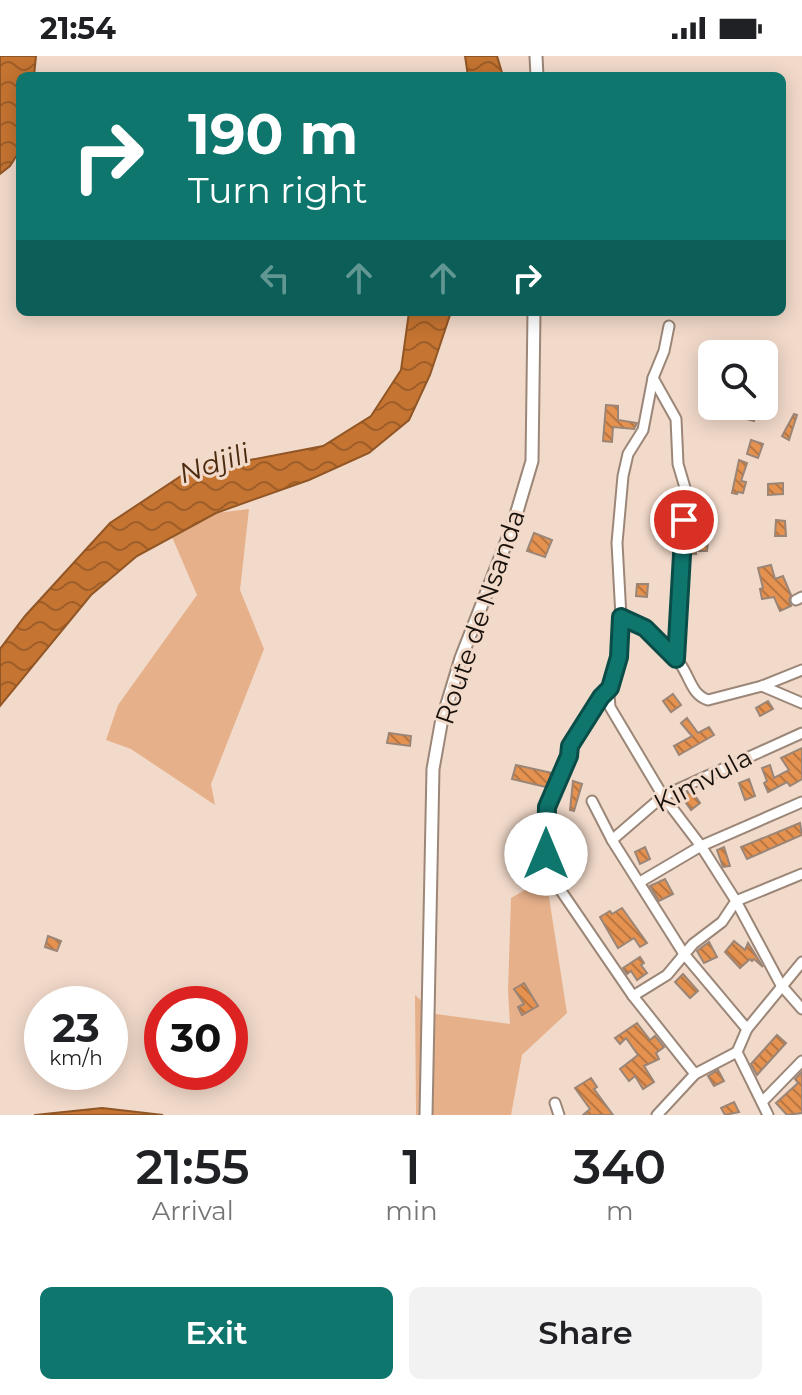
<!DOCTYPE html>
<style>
body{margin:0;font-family:Montserrat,sans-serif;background:#f2f2f2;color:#202124;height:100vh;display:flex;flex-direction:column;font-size:30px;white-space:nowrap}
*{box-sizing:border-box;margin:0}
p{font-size:26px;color:#757577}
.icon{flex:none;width:44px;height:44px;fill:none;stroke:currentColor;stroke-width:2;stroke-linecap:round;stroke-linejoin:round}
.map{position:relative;height:1059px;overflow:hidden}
.drawer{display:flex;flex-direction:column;background:#fff;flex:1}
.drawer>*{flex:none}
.banner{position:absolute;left:16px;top:16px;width:770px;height:244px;border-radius:12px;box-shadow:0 4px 20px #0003;background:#0f766e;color:#fff;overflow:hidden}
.controls{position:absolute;left:698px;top:284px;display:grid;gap:16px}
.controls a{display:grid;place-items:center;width:80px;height:80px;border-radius:12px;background:#fff;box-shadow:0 4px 20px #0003;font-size:40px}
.speed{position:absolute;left:24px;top:930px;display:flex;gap:16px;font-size:40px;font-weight:700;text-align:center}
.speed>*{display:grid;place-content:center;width:104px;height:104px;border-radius:50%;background:#fff;box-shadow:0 4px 20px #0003;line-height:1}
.speed small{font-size:20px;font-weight:400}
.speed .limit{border:12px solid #d22;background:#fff;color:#111}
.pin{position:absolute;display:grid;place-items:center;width:68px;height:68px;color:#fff;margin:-34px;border:4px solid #fff;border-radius:50%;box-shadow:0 2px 8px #0007}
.me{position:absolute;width:88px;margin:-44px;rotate:0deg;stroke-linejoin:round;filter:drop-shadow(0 0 6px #0008)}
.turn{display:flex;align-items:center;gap:28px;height:168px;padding:0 40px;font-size:36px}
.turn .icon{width:104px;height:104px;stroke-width:2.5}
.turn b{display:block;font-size:56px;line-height:68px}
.lanes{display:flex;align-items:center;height:76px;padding:0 40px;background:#0003;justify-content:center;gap:40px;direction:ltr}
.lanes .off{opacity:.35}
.eta{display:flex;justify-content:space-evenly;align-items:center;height:136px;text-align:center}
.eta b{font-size:48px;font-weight:600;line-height:56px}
.action{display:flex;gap:16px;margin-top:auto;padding:16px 40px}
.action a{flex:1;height:92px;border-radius:12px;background:#0f766e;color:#fff;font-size:32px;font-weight:600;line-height:92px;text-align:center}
.action a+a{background:#f2f2f2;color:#202124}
.status{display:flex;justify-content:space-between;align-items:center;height:56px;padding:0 40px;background:#fff;direction:ltr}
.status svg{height:22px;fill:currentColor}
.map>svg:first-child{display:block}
</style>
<div class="status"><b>21:54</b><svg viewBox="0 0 49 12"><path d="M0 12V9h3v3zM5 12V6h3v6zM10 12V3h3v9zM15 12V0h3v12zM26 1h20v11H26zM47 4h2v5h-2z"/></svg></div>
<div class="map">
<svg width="802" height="1059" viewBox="0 0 802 1059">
<defs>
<pattern id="water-waves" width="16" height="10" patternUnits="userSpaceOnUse" patternTransform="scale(2)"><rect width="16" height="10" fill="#c57431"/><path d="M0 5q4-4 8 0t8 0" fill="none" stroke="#9f5e28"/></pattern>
<pattern id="building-back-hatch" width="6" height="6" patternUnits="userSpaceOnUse" patternTransform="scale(2)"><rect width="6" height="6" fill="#e59251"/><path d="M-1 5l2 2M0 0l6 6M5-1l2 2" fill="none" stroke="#b97641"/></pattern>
</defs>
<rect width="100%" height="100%" fill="#f2daca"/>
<g fill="#e6b08a">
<polygon points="249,453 240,534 264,593 211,728 215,749 131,693 106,684 118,649 197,539 172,481 216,457"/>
<polygon points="546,822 567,957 522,999 511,1059 416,1059 415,939 436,958 510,968 508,935 511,842"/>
</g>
<g fill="url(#water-waves)" stroke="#915626" stroke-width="2">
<polygon points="0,0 36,0 34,20 20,20 20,94 10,110 0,118"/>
<polygon points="465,0 497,0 503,20 468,20"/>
<polygon points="409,256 451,256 430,319 409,364 369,397 309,424 216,457 137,500 91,539 0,650 0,593 25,560 110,467 187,416 323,390 371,360 401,314"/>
<polygon points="102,1052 163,1059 34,1059 35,1059"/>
</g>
<g fill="url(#building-back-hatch)" stroke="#9a8576" stroke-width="2">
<polygon points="606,349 618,350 618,364 637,367 634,373 613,371 612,386 603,385"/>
<polygon points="747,350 758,352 754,365 743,362"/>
<polygon points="794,358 797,359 789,384 782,380"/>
<polygon points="751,384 763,388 758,402 747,398"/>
<polygon points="739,404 747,407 741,425 746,426 743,437 738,436 737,438 732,437"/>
<polygon points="783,427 783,438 768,439 768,428"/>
<polygon points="776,464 785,465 786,480 775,480"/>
<polygon points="534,477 552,484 545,501 527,495"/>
<polygon points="691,484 708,486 707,495 696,495 696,498 690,498"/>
<polygon points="771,509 775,523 783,520 791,539 789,544 791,550 780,555 774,541 762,543 760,533 763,532 758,512"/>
<polygon points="637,528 648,528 647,541 636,540"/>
<polygon points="673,638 681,649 671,656 663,645"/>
<polygon points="768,645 773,653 760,660 756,652"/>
<polygon points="687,662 698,677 709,671 714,679 679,699 674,690 692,680 681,667"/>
<polygon points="389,677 411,680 410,690 387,687"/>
<polygon points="802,692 802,723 790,730 787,726 768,736 764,727 767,725 762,712 770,709 774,722 789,714 781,702"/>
<polygon points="516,709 552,717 546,731 512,723"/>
<polygon points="749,723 755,740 745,744 739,727"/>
<polygon points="573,725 582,728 574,755 570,754"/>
<polygon points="692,735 700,747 691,754 681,740"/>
<polygon points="800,767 802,779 747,803 741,791"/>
<polygon points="645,791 650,803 640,808 635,796"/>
<polygon points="724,791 730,810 723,811 717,794"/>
<polygon points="665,823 673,838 659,845 650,830"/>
<polygon points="622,852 647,887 640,891 634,882 618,892 600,861 610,855 612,858"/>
<polygon points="48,880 61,885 57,895 45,891"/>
<polygon points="734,885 745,894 748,887 763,911 754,903 752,905 750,903 740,912 725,896"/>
<polygon points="709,886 717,901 704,907 697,895"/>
<polygon points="640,901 644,907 641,909 647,917 637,924 631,915 627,918 623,912"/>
<polygon points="683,918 698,935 690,942 675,926"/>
<polygon points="524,927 538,950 522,959 518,951 524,948 514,933"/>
<polygon points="637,967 650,984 655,980 664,991 656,997 659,1003 644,1010 654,1026 643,1033 635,1020 629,1025 620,1013 638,999 626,982 620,988 615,982"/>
<polygon points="777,979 786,987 757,1019 751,1008"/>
<polygon points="718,1014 724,1025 714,1030 708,1020"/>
<polygon points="802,1016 802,1057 787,1059 776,1047 798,1027 795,1023"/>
<polygon points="591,1022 597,1031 594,1033 613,1059 583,1059 590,1053 575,1032"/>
<polygon points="734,1046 739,1056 725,1059 721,1052"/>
</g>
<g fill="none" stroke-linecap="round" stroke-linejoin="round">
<defs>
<g id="minor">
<polyline points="669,270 664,295 653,322 643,374 628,398 623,420 617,487 621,561 619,601 609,639 610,651 663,740 701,790 736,845 781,929 802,953"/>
<polyline points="653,322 676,363 678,408 686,435 676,603"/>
<polyline points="796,544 802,541"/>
<path d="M621,561C646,570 666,587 681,609C690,622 692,639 708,644L762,630L802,614"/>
<polyline points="762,630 802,647"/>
<polyline points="610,632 601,641 570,690 547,751 546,798 555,826 633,940 695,1018"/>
<polyline points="592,745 612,784 684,898 747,973"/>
<polyline points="612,784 663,740 802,677"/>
<polyline points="640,826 701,790 802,746"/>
<polyline points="633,940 667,919 693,888 722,866 736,845 802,818"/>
<polyline points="737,996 747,973 802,906"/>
<polyline points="737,996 768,1059"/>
<polyline points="762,1046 802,1005"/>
<polyline points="555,1047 559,1059"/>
<polyline points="657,1059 695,1018 737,996"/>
</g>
<g id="tertiary">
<polyline points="536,0 537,20"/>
<polyline points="426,1059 433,713 441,668 461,602 513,469 532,405 534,256"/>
</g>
</defs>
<use href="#minor" stroke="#9b8677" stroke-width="13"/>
<use href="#tertiary" stroke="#9b8677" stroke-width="15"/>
<use href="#minor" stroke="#fff" stroke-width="9"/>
<use href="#tertiary" stroke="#fff" stroke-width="11"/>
</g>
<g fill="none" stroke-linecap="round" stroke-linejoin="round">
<defs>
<polyline id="route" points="546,798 547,751 569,700 570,690 601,641 610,632 619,601 621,561 645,572 676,603 684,464"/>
</defs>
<use href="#route" stroke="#0a4d48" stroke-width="20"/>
<use href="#route" stroke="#0f766e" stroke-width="14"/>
</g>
<g text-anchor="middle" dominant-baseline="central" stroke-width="6" stroke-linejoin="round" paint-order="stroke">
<g font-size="26" fill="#18110b" stroke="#f2daca">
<text transform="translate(480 561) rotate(-71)">Route de Nsanda</text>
<text transform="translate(703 724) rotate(-28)">Kimvula</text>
</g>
<g font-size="28" font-style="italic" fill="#4d2b10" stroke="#f2daca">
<text transform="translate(214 407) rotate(-18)">Ndjili</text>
</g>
</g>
</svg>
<div class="controls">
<a><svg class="icon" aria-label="search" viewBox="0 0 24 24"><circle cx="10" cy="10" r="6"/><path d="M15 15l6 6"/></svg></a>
</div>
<div class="speed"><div>23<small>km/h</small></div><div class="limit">30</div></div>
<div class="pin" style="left:684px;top:464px;background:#d93025"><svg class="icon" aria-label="arrive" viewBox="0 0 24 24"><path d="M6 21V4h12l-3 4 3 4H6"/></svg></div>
<svg class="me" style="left:546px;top:798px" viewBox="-20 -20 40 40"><circle r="19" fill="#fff"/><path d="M0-13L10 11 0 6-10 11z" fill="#0f766e"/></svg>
<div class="banner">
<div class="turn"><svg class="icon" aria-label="right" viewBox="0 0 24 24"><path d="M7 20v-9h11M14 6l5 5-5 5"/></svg><div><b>190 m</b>Turn right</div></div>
<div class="lanes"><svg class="icon off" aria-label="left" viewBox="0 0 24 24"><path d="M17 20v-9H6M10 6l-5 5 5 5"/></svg><svg class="icon off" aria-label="ahead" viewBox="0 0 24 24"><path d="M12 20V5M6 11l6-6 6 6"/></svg><svg class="icon off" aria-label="ahead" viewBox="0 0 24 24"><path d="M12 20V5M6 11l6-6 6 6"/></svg><svg class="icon" aria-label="right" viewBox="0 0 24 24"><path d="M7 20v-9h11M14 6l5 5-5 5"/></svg></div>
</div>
</div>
<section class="drawer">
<div class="eta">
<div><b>21:55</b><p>Arrival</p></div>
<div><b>1</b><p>min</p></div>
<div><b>340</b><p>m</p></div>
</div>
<div class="action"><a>Exit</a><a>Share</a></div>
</section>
